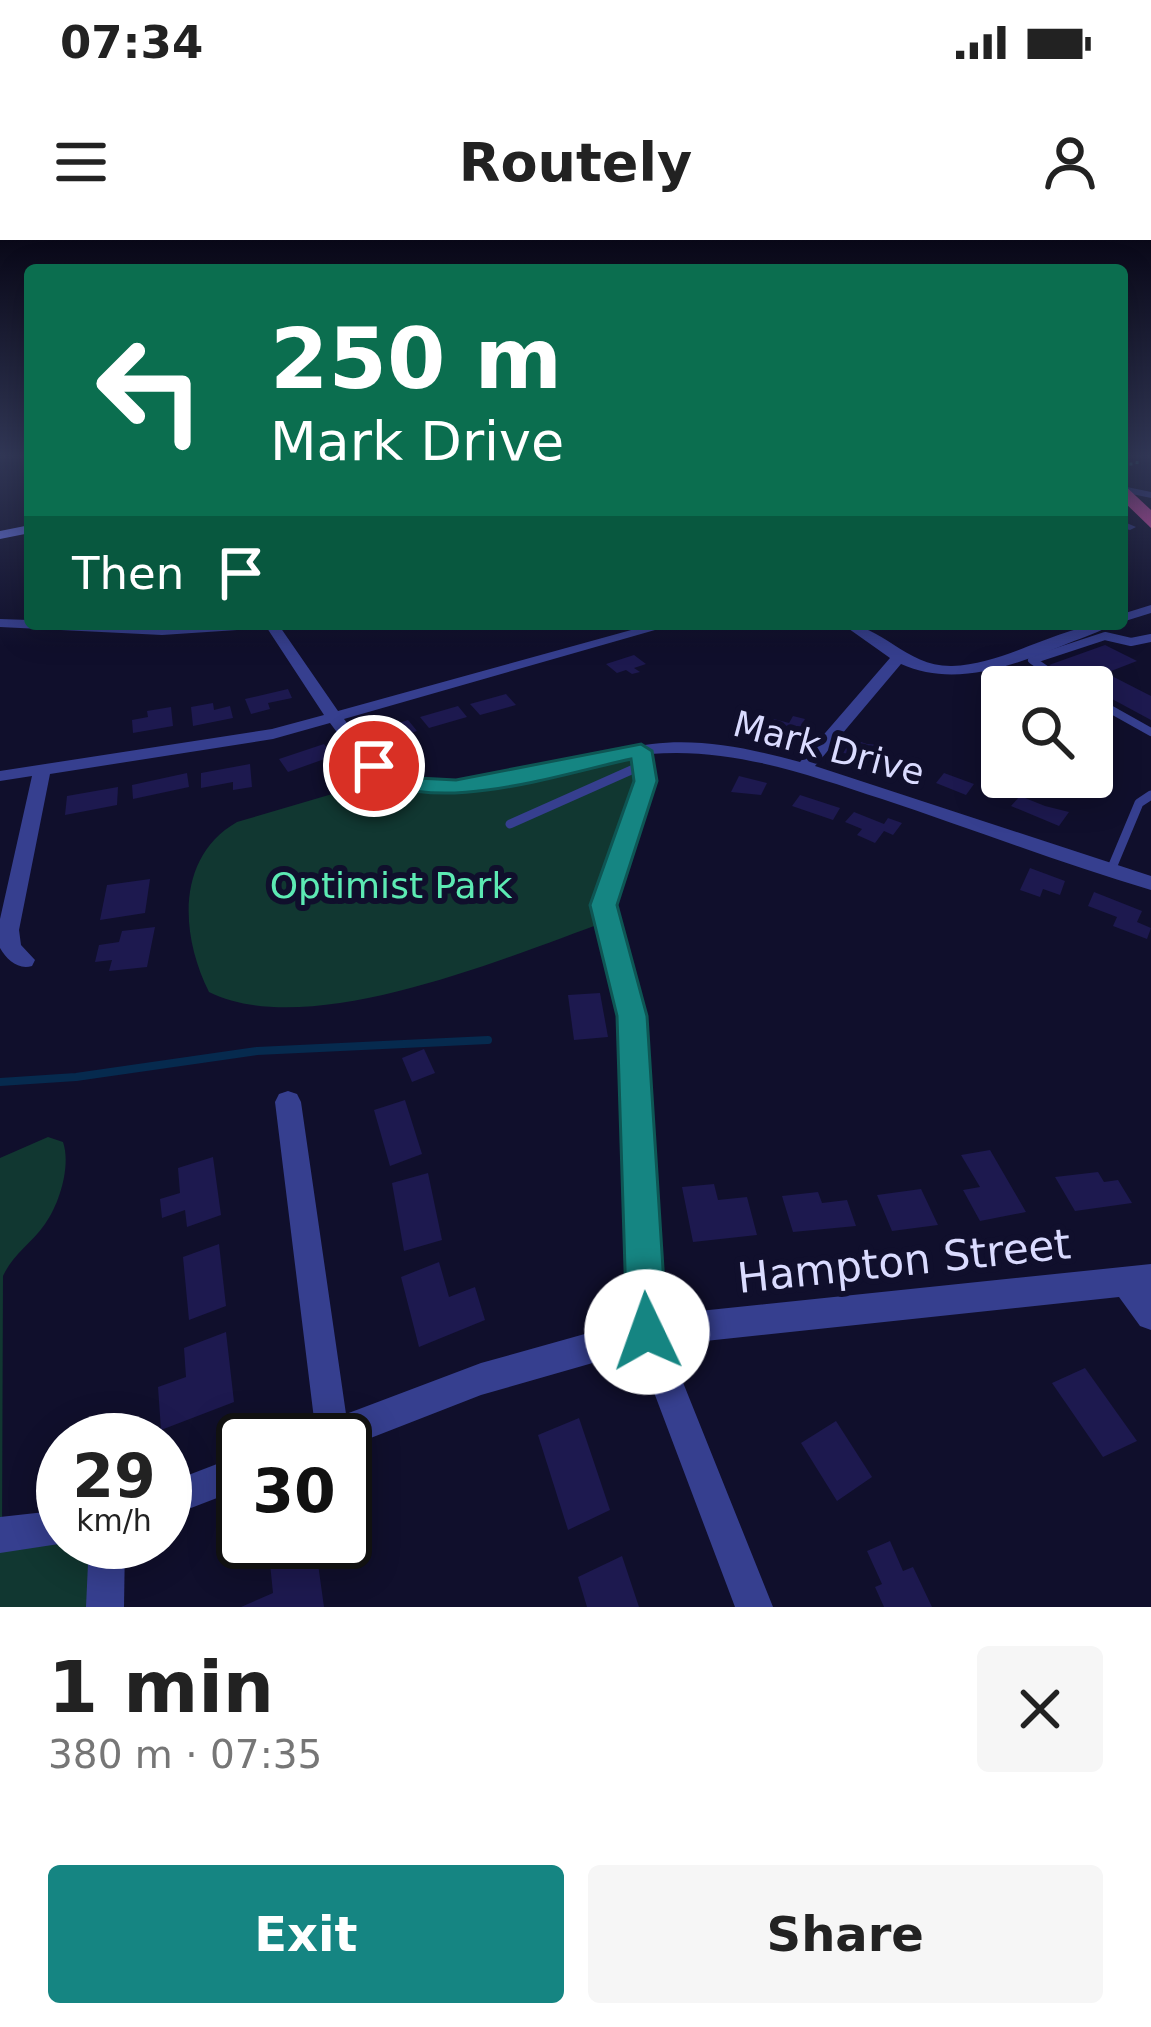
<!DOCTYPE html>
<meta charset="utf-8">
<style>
body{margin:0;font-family:"DejaVu Sans",sans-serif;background:#f6f6f6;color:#222;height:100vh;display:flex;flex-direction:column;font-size:45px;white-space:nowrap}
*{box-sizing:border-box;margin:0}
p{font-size:39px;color:#767676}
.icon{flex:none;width:66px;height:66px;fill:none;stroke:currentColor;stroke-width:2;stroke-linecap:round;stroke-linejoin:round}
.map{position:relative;height:1367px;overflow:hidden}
.panel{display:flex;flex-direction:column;background:#fff;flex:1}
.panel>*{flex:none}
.guide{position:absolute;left:24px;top:24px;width:1104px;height:366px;border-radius:12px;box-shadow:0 6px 30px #0003;background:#0b6e4f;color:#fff;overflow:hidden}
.tools{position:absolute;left:981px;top:426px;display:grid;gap:24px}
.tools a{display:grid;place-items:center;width:132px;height:132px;border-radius:12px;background:#fff;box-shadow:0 6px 30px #0003;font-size:60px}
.speed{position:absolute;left:36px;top:1173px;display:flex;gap:24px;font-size:60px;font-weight:700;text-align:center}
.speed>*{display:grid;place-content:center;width:156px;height:156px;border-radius:50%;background:#fff;box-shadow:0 6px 30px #0003;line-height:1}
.speed small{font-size:30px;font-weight:400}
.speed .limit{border:6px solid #111;border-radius:18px;background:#fff;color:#111}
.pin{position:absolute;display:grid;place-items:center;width:102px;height:102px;color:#fff;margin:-51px;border:6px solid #fff;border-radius:50%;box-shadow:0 3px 12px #0007}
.me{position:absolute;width:132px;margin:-66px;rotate:357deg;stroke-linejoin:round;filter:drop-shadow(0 0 9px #0008)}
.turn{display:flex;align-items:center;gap:42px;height:252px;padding:0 48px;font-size:54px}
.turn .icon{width:156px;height:156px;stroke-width:2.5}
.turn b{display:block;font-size:84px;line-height:102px}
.then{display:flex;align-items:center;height:114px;padding:0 48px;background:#0003;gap:24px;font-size:45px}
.round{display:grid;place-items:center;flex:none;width:126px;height:126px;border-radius:12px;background:#f6f6f6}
.headline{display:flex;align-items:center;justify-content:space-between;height:204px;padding:0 48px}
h1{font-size:72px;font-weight:600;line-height:90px}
.button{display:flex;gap:24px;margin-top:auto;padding:24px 48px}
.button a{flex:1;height:138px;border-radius:12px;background:#158582;color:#fff;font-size:48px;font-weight:600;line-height:138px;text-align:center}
.button a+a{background:#f6f6f6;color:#222}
.status{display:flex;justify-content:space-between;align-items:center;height:84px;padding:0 60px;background:#fff;direction:ltr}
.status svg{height:33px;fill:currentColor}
header{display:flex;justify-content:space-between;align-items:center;height:156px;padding:0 48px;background:#fff;font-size:54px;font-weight:600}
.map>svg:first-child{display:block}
</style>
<div class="status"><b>07:34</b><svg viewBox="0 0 49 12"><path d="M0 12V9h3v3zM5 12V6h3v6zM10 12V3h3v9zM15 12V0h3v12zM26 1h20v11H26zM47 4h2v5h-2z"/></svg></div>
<header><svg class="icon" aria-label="menu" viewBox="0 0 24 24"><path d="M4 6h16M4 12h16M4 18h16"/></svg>Routely<svg class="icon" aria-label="person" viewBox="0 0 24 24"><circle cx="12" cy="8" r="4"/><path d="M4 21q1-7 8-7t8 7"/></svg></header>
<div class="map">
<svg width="1151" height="1367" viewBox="0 0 1151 1367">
<rect width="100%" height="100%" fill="#100f2c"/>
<g fill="#113731">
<path d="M641,511L645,524L608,681C507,717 309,802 209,752C180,694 176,617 237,582L390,537L456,548Z"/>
<path d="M48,897L63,902C71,925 60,963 45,984C31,1004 13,1014 3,1036L2,1295L107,1302L105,1367H0V918Z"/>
</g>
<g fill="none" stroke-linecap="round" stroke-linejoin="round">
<polyline stroke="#062a4e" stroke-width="8" points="0,842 76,837 257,811 488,800"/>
</g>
<g fill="#1d194f">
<polygon points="1105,405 1137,421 1106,433 1151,456 1151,480 1049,425"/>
<polygon points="634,415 646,424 634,428 640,432 632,434 626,430 617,433 606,424"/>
<polygon points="288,449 292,458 268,463 270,469 251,474 245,459"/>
<polygon points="506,454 516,465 480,475 470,464"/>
<polygon points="213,463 214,470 230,466 233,478 193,486 191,467"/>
<polygon points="458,466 467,477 429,488 420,477"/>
<polygon points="171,467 173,486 133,493 132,480 148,477 147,471"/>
<polygon points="793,476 805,479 795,496 768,488 774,479 789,483"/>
<polygon points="408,480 417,491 384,502 375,491"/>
<polygon points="852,499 867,504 881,505 873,517 843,513"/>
<polygon points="324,504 333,516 288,532 279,519"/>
<polygon points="250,524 252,547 233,550 233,542 201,548 201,533"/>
<polygon points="187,533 189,547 133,559 132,545"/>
<polygon points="944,533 974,544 966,555 936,543"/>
<polygon points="739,536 767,543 761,555 731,552"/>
<polygon points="118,547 117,565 65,575 67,556"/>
<polygon points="800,555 840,568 833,580 792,566"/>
<polygon points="1020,556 1045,566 1069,572 1059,586 1011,566"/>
<polygon points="854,572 884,584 888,578 902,583 893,595 884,591 875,603 857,595 862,589 845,582"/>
<polygon points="1030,628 1065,641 1060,655 1043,649 1040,657 1020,650"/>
<polygon points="150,639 145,673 100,680 107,645"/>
<polygon points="1094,652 1142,671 1137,682 1151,688 1147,699 1113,686 1117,677 1088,666"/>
<polygon points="155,687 147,727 109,731 112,720 95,722 99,705 119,702 122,691"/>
<polygon points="600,753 608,797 574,800 568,755"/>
<polygon points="424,809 435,833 412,842 402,818"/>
<polygon points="405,860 422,914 390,926 374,870"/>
<polygon points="990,910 1026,972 980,981 963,950 980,947 961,915"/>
<polygon points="213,917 221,975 187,987 185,970 162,978 160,959 180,953 178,928"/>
<polygon points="1098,932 1104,942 1118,940 1132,963 1075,971 1055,937"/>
<polygon points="428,933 442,1000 404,1011 392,943"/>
<polygon points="714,944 718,960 747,957 757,995 693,1002 682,947"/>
<polygon points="921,949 938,985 892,991 877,955"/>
<polygon points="818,952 822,963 847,960 856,986 793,992 782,956"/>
<polygon points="219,1004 226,1066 189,1080 183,1017"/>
<polygon points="439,1022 449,1057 475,1047 485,1080 419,1107 401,1037"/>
<polygon points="226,1092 234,1162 161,1190 158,1147 186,1137 184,1108"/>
<polygon points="1085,1128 1137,1201 1103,1217 1052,1143"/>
<polygon points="579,1178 610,1270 568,1290 538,1195"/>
<polygon points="836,1181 872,1237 837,1261 801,1203"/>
<polygon points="890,1301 903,1331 913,1327 932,1367 884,1367 875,1347 882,1344 867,1311"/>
<polygon points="272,1302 315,1302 324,1367 241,1367 273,1353 268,1304"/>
<polygon points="622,1316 639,1367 587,1367 578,1337"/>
</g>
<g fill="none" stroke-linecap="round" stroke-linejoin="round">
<polyline stroke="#26c7a8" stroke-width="3" stroke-dasharray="3 4.5" stroke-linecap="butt" points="1122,224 1137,224 1137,216"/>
<g stroke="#363f8f" stroke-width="8">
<polyline points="1071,447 1032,420 1105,396 1131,402 1151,398"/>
<polyline points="1092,459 1151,492"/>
</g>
<g stroke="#363f8f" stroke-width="9">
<polyline points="510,584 645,524"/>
<polyline points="1111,630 1139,563 1151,555"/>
</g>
<g fill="#363f8f" fill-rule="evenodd">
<polygon points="1122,246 1151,252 1151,258 1122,252"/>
<polygon points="1122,281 1136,287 1130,290 1122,288"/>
<polygon points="1151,365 1151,373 1122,382 1122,374"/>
<path d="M0,379L30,380V384L162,387L278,384L338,471L653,384H676L344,479C357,496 371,515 388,527C452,571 582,512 652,504C702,498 752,509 800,522L890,418L842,384C882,384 906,427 952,426C1009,424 1059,384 1113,384C1100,392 1084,397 1069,403C1017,424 956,449 901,424L815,526L1151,636V650C1060,623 972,589 882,559C806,534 731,507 650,514L655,540L614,665L644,776L661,1075L1151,1024V1090L1140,1086L1119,1057L668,1105L773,1367H735L638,1110L481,1155L345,1208V1200H306L315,1187L275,862L279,854L288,851L297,854L301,862L346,1174L481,1123L631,1081L620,776L594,665L637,540L634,517C563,530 437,582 373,532C356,519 343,500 330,483L273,499L50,534L19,690L21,705L35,720L32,726C18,730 7,720 0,708V679L32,536L0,541V531L272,489L324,475L267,388L162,395L0,387Z"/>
<polygon points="243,1214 243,1248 165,1278 165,1244"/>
<polygon points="63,1270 63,1302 72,1302 0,1313 0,1277"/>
<polygon points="89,1302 125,1302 124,1367 86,1367"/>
</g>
<polygon fill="#7180ff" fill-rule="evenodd" points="30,285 30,293 0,299 0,291"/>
<polygon fill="#ff55bd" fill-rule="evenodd" points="1122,243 1151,270 1151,288 1122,260"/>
</g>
<linearGradient id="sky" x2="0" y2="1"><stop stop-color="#090818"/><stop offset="0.53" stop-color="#313756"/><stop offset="1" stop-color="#313756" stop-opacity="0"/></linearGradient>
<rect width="1151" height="407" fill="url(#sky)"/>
<path fill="#158582" stroke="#0e5654" stroke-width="3" d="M641,504L652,511L657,541L617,665L647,776L667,1092L661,1106L647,1112L633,1106L627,1092L617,776L590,665L634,541L631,519C564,533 415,584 362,526L374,519L418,538L456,540Z"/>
<g text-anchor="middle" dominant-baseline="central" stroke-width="12" stroke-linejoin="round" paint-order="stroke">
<g font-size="36" fill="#dadbff" stroke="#100f2c">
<text transform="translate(829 508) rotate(15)">Mark Drive</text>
</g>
<g font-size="36" fill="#5ceab3" stroke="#100f2c">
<text x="391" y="645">Optimist Park</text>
</g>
<g font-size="42" fill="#dadbff" stroke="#100f2c">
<text transform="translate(904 1021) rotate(-6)">Hampton Street</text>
</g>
</g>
</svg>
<div class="tools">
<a><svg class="icon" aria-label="search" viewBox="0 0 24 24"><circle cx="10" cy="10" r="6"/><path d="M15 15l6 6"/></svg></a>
</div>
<div class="speed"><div>29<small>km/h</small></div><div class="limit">30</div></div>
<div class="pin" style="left:374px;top:526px;background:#d93025"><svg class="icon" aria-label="arrive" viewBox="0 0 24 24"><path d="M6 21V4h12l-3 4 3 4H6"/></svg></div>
<svg class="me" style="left:647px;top:1092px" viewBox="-20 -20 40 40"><circle r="19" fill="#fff"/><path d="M0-13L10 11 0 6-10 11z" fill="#158582"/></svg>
<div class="guide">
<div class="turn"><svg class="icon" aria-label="left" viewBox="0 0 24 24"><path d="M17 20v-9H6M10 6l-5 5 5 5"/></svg><div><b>250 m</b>Mark Drive</div></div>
<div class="then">Then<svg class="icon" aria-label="arrive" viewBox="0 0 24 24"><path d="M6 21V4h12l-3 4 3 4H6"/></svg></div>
</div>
</div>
<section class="panel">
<div class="headline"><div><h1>1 min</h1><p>380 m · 07:35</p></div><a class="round"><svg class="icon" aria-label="close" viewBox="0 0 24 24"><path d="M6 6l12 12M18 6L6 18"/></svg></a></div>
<div class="button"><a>Exit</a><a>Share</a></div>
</section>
